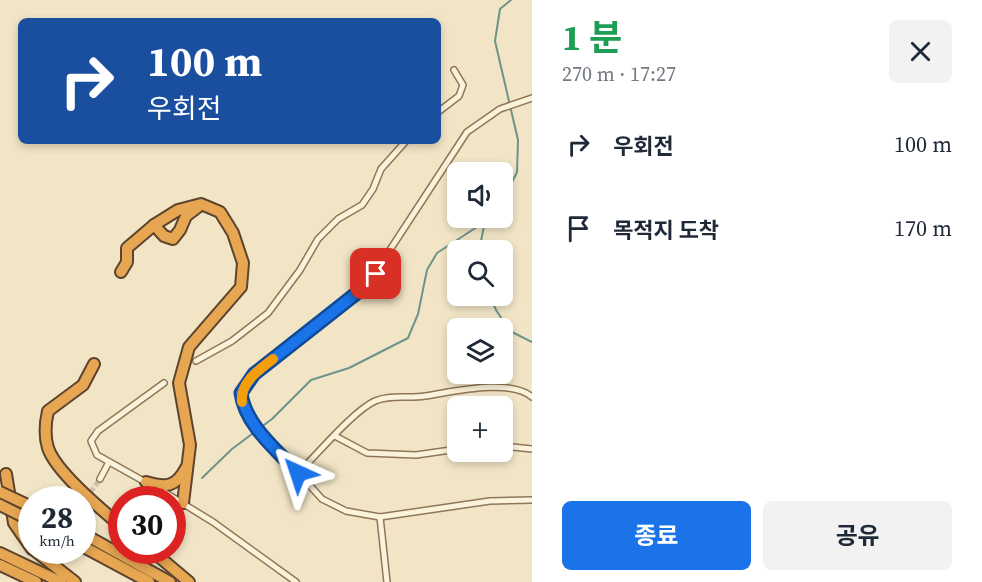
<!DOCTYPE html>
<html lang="ko">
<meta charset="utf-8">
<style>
body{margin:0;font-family:"Source Serif 4","Noto Sans KR",serif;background:#f2f2f3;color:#1f2937;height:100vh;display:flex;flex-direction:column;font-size:22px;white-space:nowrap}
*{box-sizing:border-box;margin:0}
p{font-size:20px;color:#747a83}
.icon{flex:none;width:33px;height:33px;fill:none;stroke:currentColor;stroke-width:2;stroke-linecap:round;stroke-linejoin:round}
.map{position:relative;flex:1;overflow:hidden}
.panel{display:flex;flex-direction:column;background:#fff;width:450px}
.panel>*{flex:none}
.top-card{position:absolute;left:18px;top:18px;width:423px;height:126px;border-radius:9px;box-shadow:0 3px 9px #0003;background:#1a4fa0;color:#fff;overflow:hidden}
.controls{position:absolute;left:447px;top:162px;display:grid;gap:12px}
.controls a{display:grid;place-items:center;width:66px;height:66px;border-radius:9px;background:#fff;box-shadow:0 3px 9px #0003;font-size:30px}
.speed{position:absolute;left:18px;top:486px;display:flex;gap:12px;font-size:30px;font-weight:700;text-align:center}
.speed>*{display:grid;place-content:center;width:78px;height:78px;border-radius:50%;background:#fff;box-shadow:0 3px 9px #0003;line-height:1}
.speed small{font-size:15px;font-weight:400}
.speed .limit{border:9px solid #d22;background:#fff;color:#111}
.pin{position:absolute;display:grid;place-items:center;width:51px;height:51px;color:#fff;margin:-26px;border-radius:12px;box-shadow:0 3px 9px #0006}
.me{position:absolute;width:66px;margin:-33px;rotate:318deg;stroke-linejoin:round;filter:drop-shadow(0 0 4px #0008)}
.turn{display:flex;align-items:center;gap:21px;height:126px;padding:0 30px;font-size:27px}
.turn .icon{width:78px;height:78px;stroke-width:2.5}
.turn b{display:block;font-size:42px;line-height:51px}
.round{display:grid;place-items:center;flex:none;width:63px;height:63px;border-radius:9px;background:#f2f2f3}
.head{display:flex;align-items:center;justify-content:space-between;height:102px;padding:0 30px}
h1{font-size:36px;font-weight:700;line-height:45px;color:#1e9e55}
.action{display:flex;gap:12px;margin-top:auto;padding:12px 30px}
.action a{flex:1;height:69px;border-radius:9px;background:#1a73e8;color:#fff;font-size:24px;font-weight:700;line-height:69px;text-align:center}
.action a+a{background:#f2f2f3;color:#1f2937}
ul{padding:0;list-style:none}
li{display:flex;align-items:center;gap:18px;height:84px;padding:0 30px}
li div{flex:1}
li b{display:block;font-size:22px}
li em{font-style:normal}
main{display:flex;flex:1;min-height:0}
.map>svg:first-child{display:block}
</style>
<main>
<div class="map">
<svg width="532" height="582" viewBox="0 0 532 582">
<rect width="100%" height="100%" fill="#f2e5c6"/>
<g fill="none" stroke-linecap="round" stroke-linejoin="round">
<g stroke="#6d948b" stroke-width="2">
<polyline points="502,203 517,172 518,140 495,41 500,9 511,0"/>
<polyline points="481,250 481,241 485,221"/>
<polyline points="490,296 496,310 510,331 532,342"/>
<polyline points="202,478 232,449 272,419 311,380 349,368 408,338 418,314 427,270 437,253 480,225 487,218"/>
</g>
<g stroke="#cec0a5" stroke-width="5" stroke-dasharray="5 2.5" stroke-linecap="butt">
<polyline points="82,504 100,479"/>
<polyline points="34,571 49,550"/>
</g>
<defs>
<g id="minor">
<polyline points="532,98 500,109 467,132 367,285 254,374 241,393 243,407 254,424 322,499 346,511 380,517 490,501 532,500"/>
<polyline points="438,112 459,96 463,85 454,70"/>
<polyline points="196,361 232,341 268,313 300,270 318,239 338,219 362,205 373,189 381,169 406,141"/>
<polyline points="335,436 367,453 416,455 458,449"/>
<polyline points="502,446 532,449"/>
<path d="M298,473C317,455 353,411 375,401C391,394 408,399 425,396C452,392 510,378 532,397"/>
<polyline points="100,479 109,462"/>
<polyline points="147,483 97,455 91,441 98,431 164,383"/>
<polyline points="156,487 213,522 296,582"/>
<polyline points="380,517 387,582"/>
</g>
<g id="motorway">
<polyline points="154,225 164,236 173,239 180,230 186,216 198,207"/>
<polyline points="121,272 127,262 127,248 154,225 178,210 201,204 220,212 233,233 243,263 241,287 189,347 179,383 190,445 183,503"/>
<path d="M94,364L83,385L48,411C45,424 44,435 48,448C56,472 102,510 122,527"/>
<polyline points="6,474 14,523 32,549"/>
<path d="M146,482C166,488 176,487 186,468"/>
<polyline points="82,533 170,582"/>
<polyline points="82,546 149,582"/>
<polyline points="34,550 75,582"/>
<polyline points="151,550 189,582"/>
<polyline points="0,553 61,582"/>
<polyline points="0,565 36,582"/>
</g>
</defs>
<use href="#minor" stroke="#8f765a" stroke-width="8"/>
<use href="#motorway" stroke="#5c442e" stroke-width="14"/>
<use href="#minor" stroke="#fbf2da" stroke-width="5"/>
<use href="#motorway" stroke="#e6a652" stroke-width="10"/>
<defs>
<g id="motorway-bridge">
<polyline points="0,492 32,507"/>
<polyline points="0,505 32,521"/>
</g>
</defs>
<use href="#motorway-bridge" stroke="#5c442e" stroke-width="14" stroke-linecap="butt"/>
<use href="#motorway-bridge" stroke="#e6a652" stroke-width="10"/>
</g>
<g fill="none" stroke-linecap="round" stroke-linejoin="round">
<defs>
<path id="route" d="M298,473C277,450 245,425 241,393L254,374L367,285L376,274"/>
</defs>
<use href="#route" stroke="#114b97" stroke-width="15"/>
<use href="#route" stroke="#1a73e8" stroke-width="10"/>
<path stroke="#f59e0b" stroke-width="10" d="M242,402C240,382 259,370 273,359"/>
</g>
</svg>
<div class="controls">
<a><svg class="icon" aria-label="sound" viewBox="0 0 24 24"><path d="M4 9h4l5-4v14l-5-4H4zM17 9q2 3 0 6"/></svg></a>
<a><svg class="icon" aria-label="search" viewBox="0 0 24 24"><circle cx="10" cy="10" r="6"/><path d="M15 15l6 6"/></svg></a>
<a><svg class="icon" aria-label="layers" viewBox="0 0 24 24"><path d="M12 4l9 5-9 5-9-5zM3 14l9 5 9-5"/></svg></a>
<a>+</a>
</div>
<div class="speed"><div>28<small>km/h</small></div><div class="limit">30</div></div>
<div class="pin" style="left:376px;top:274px;background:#d93025"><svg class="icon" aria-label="arrive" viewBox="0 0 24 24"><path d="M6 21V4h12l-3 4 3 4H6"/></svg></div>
<svg class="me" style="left:298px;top:473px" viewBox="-20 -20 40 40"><path d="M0-17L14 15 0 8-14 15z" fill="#1a73e8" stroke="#fff" stroke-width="4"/></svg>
<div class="top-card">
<div class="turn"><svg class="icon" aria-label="right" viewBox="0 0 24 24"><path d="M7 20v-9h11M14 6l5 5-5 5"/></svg><div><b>100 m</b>우회전</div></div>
</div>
</div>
<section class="panel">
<div class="head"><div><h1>1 분</h1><p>270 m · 17:27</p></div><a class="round"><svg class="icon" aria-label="close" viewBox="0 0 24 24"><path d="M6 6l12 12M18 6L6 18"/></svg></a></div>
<ul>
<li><svg class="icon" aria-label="right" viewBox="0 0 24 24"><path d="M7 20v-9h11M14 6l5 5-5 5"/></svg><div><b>우회전</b></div><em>100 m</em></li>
<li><svg class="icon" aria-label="arrive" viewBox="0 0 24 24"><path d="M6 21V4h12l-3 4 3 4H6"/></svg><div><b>목적지 도착</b></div><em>170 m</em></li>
</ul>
<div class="action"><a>종료</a><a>공유</a></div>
</section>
</main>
